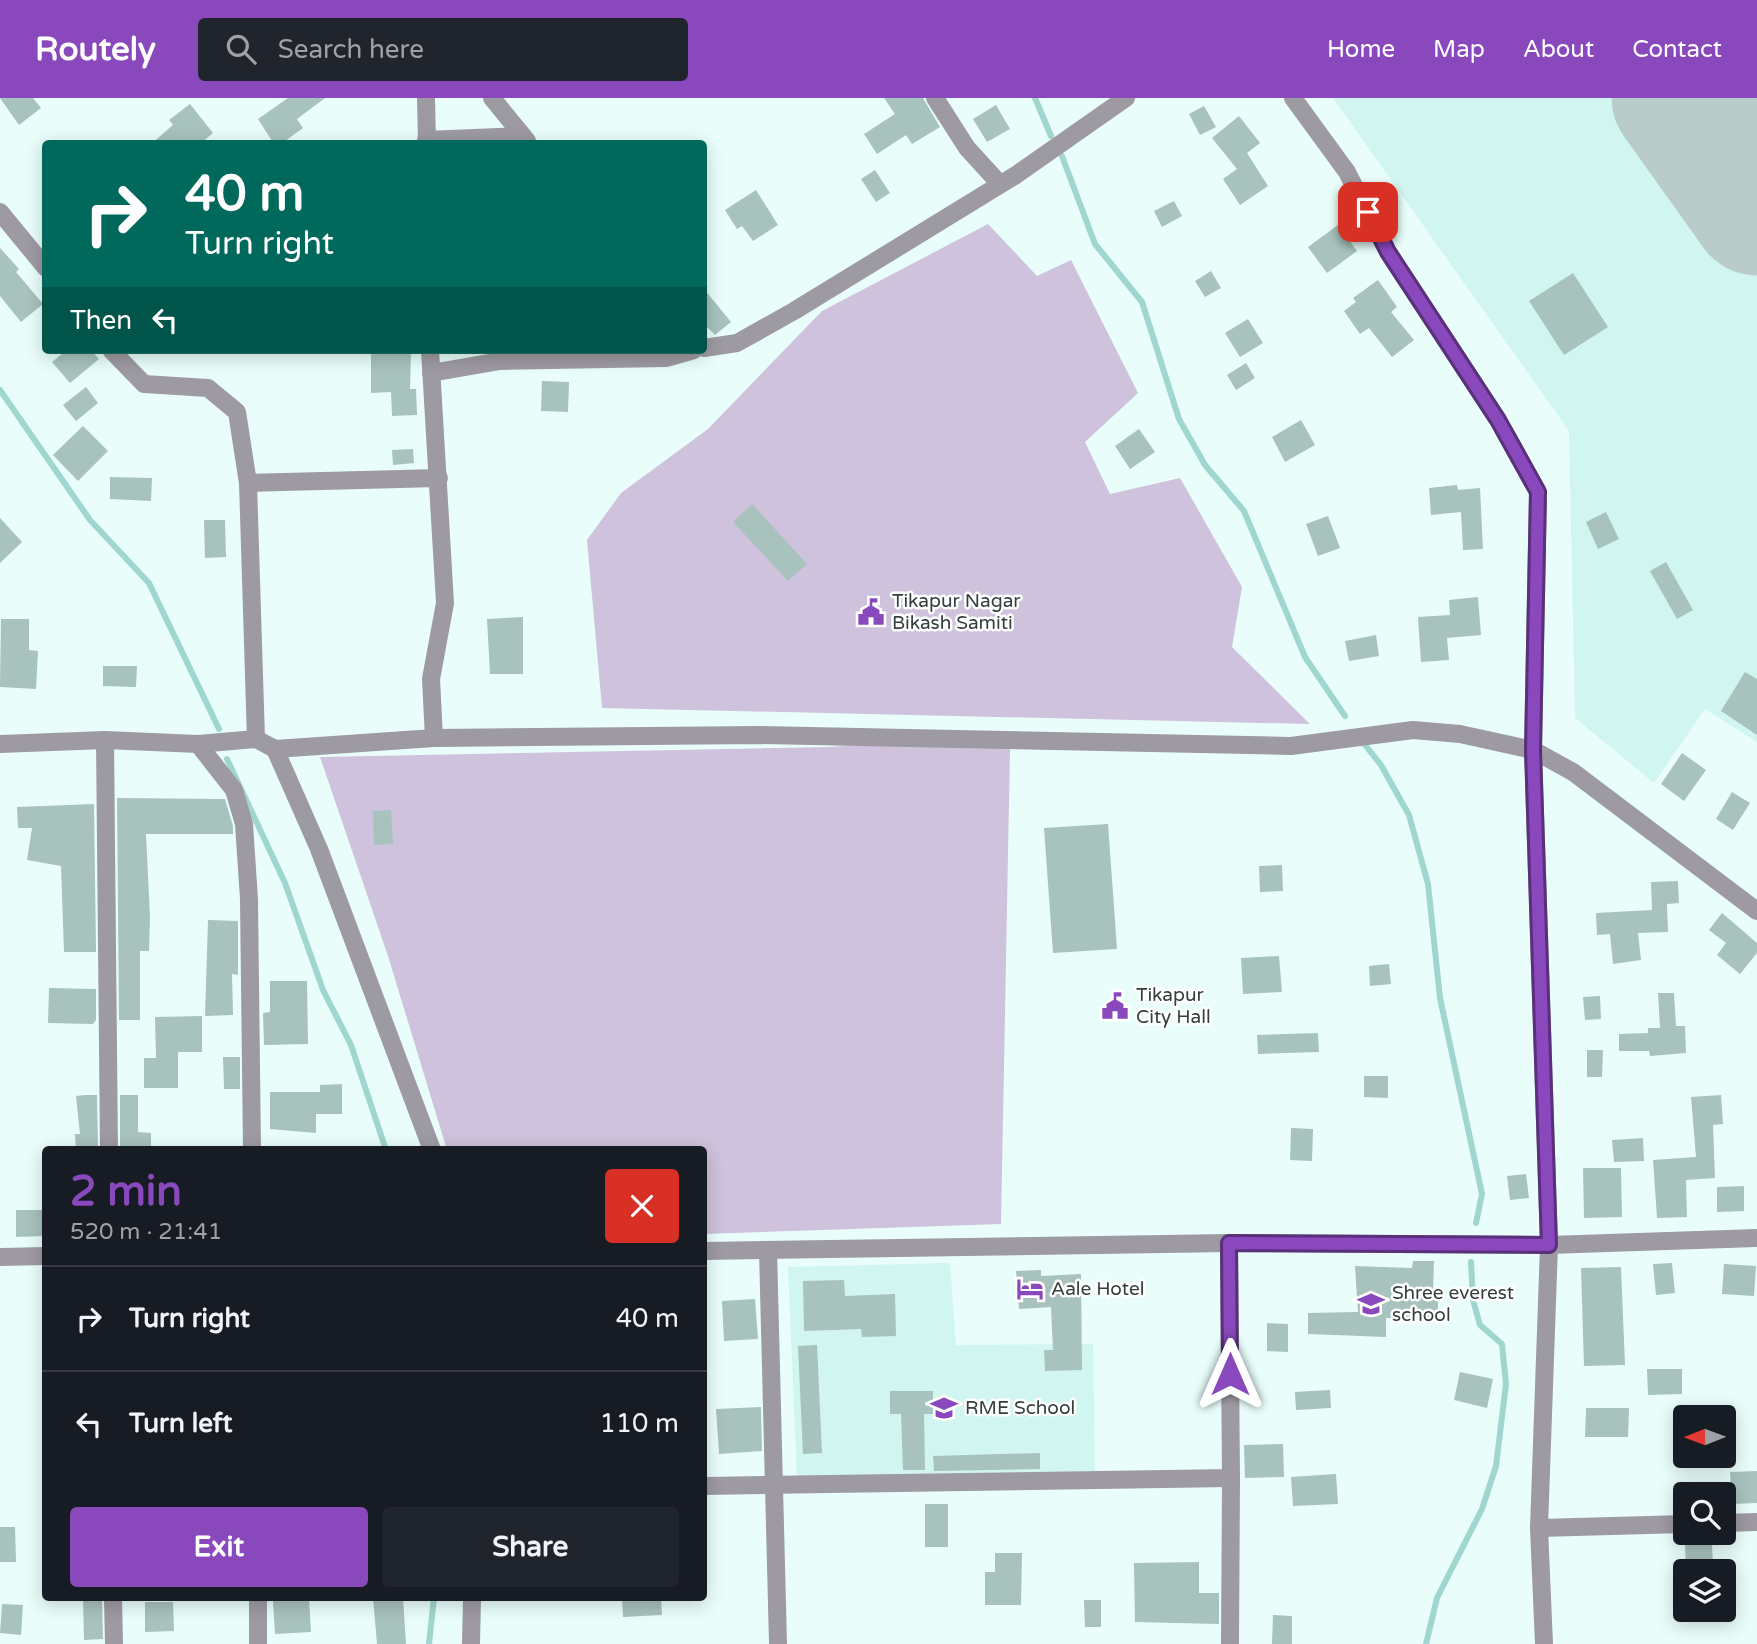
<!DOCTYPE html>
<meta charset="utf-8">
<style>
body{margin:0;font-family:"Varela Round",sans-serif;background:#20242c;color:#f1f3f6;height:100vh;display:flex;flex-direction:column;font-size:26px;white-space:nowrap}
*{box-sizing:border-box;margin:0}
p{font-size:23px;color:#9ea1a6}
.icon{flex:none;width:38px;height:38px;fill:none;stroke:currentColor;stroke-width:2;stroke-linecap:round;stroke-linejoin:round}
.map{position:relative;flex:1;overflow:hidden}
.side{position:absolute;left:42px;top:1048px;width:665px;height:455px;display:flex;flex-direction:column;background:#171b24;border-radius:7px;box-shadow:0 4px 18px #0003}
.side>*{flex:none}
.top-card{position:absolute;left:42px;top:42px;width:665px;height:214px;border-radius:7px;box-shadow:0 4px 18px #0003;background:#00695c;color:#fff;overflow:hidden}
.needle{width:46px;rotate:269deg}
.tools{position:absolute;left:1673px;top:1307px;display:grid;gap:14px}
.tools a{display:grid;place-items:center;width:63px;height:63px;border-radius:7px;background:#171b24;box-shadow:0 4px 18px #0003;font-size:35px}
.pin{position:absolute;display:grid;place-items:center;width:60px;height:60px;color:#fff;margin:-30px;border-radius:14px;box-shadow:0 4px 10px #0006}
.me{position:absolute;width:77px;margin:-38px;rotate:0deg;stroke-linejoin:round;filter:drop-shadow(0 0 5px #0008)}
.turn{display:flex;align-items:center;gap:24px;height:147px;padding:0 28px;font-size:32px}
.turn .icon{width:91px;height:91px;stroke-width:2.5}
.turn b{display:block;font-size:49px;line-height:60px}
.then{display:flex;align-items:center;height:66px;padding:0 28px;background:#0003;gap:14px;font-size:26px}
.round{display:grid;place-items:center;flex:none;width:74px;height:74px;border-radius:7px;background:#20242c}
.summary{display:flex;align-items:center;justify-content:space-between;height:119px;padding:0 28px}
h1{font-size:42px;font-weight:700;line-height:52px;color:#8a48bd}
.cta{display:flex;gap:14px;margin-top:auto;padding:14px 28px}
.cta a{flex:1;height:80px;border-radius:7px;background:#8a48bd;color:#fff;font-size:28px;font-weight:700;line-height:80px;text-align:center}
.cta a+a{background:#20242c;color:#f1f3f6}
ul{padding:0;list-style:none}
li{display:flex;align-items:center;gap:21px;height:105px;padding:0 28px;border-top:2px solid #363941}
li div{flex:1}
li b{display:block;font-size:26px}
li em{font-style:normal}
header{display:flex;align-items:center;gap:42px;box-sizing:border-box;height:98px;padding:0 35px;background:#8a48bd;color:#fff}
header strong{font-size:33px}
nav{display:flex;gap:38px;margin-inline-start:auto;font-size:24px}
.search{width:490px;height:63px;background:#20242c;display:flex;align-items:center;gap:18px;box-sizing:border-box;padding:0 24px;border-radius:7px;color:#9ea1a6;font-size:26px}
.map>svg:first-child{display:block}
</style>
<header>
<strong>Routely</strong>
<div class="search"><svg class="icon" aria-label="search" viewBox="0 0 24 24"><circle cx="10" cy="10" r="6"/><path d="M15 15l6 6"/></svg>Search here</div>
<nav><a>Home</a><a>Map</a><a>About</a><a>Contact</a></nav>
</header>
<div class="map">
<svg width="1757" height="1546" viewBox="0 0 1757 1546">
<rect width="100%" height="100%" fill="#e9fefb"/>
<g fill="#d1f5f0">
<polygon points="1333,0 1757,0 1757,644 1705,611 1654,685 1575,620 1569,333"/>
<polygon points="950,1165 956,1247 1093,1246 1095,1373 797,1380 788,1169"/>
</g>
<g fill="#cfc2dc">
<polygon points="988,126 1037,178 1071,162 1138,295 1085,344 1110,396 1180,380 1242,489 1232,549 1310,626 602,610 587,442 621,395 708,331 822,213"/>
<polygon points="981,638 1005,641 1010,652 1001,1126 704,1136 704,1052 447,1052 388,858 320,659 830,649"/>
</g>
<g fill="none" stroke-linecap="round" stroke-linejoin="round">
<g stroke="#9fd6ce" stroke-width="6">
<polyline points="1035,0 1051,38"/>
<polyline points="1062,58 1095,146 1142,204 1179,321 1205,367 1244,413 1305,559 1345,618"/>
<polyline points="0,292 90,422 149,485 219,631"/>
<polyline points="1362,643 1381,667 1409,717 1428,786 1440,900 1482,1096 1476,1125"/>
<polyline points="227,661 285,785 323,892 351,947 386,1052"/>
<polyline points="429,1546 434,1500"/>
<polyline points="1426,1546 1437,1500 1482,1411 1496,1368 1506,1286 1502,1246 1480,1227 1473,1202 1471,1164"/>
</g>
<polyline stroke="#baccc9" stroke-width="131" points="1677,0 1757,112"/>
</g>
<g fill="#a8c2be">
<polygon points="0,0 33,0 41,10 19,27"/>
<polygon points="288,0 325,0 297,21 303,30 281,46 274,46 258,21"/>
<polygon points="884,0 923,0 940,29 912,46 906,37 877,56 864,36 895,16"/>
<polygon points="190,6 213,35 200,46 151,46 173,27 169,22"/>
<polygon points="996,7 1010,31 987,44 973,21"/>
<polygon points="1204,8 1216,29 1200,37 1189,16"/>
<polygon points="1239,18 1260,45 1247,55 1268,88 1240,107 1223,81 1237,71 1212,40"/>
<polygon points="875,72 890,95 876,104 861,81"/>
<polygon points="756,92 778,127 753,143 742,128 737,131 725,112"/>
<polygon points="1174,103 1182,118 1162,129 1154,113"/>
<polygon points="1338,127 1357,153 1327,175 1308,149"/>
<polygon points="0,150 19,171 16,174 43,206 21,224 0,198"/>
<polygon points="1211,173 1221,190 1205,199 1195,183"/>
<polygon points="1573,175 1608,229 1564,257 1529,203"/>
<polygon points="1378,182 1397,209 1391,214 1414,242 1392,259 1369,230 1360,236 1344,213 1356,204 1353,200"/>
<polygon points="704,191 731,224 715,237 704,226"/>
<polygon points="1248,221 1263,245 1240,259 1225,235"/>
<polygon points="67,252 91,252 99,261 70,285 52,264"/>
<polygon points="371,252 411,252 410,291 416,291 417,317 392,318 391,294 371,295"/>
<polygon points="1246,265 1255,280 1236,292 1227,277"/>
<polygon points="542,283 569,284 568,314 541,313"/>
<polygon points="86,289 98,305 76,323 63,307"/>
<polygon points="1301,322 1315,347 1285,364 1272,339"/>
<polygon points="83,328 108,353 78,383 53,357"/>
<polygon points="1139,331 1155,354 1130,371 1115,348"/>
<polygon points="413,351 414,365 393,367 392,352"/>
<polygon points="110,379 152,380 151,403 110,401"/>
<polygon points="1457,387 1458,392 1480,390 1483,451 1463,452 1461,414 1431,417 1429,390"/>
<polygon points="752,406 807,466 788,483 733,424"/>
<polygon points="1606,414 1619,441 1598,451 1586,424"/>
<polygon points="1328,418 1340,450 1318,458 1306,426"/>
<polygon points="0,420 22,444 0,465"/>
<polygon points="204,422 225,422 226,459 205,460"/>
<polygon points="1666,464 1693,512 1677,521 1650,473"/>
<polygon points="1478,499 1481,537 1447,540 1449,562 1421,564 1418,519 1450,517 1449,502"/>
<polygon points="523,519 523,576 490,576 487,521"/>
<polygon points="1,521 29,521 29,552 38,553 36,591 0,589"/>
<polygon points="1376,537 1379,558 1349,563 1345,543"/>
<polygon points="103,568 137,568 136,589 103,588"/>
<polygon points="1745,574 1757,581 1757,637 1721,613"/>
<polygon points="1682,655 1706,672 1684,703 1661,686"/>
<polygon points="1732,694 1750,705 1733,732 1716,721"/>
<polygon points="117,700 225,701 233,728 233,736 146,736 150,819 149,853 140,853 140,922 119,922"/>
<polygon points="94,706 96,854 64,854 61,768 27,762 32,730 18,730 17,709"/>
<polygon points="391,712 393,746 374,747 373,713"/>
<polygon points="1108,726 1117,851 1053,855 1044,730"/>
<polygon points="1282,767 1283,793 1260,794 1259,768"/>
<polygon points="1678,783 1679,805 1667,806 1668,834 1638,835 1641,862 1613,866 1610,836 1597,837 1596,815 1652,812 1651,784"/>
<polygon points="1722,815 1757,845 1757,855 1740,876 1717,857 1726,845 1709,832"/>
<polygon points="208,822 238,823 238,877 232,876 233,917 205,918"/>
<polygon points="1279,858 1282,894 1243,896 1241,860"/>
<polygon points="1389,866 1391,886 1370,888 1369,868"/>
<polygon points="270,883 307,883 308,946 264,947 263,915 270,914"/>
<polygon points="49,890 96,891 96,922 93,926 48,925"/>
<polygon points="1658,895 1674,895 1676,928 1685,928 1686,955 1650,958 1649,953 1619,953 1619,936 1648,935 1648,930 1660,930"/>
<polygon points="1600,898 1601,921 1585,922 1583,899"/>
<polygon points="202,918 202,954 178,954 178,990 144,990 144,960 156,960 155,919"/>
<polygon points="1318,935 1319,954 1258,956 1257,937"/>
<polygon points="1587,952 1603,952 1602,979 1587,979"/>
<polygon points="223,959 240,959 240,991 224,991"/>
<polygon points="1364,978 1388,978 1388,1000 1364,999"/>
<polygon points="342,986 342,1016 316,1016 316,1035 270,1031 270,994 320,994 320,987"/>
<polygon points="85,997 97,997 98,1052 76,1052 75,1036 80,1036 76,998"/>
<polygon points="120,997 138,997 138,1034 151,1035 151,1052 120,1052"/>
<polygon points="1721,997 1723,1026 1713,1027 1715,1080 1686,1082 1687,1119 1657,1120 1653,1062 1696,1059 1691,999"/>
<polygon points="1291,1030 1313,1031 1312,1063 1290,1062"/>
<polygon points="1643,1040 1644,1063 1614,1064 1612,1042"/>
<polygon points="1583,1070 1621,1070 1622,1119 1584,1120"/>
<polygon points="1526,1076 1529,1100 1510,1102 1507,1078"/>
<polygon points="1744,1088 1744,1113 1717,1114 1717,1089"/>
<polygon points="16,1112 46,1112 46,1138 16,1139"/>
<polygon points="1413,1163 1434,1163 1433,1193 1438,1193 1438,1219 1386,1220 1386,1239 1308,1236 1308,1215 1358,1214 1355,1168 1412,1170"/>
<polygon points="1672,1165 1675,1195 1656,1197 1653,1166"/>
<polygon points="1724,1166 1756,1168 1754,1198 1722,1196"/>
<polygon points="1621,1169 1625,1267 1584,1268 1581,1170"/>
<polygon points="1041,1172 1041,1178 1081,1176 1082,1272 1045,1273 1044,1252 1053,1252 1051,1209 1019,1211 1016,1173"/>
<polygon points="844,1182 845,1198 895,1196 896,1238 862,1239 861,1231 804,1233 803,1183"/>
<polygon points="755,1201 758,1241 724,1243 722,1203"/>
<polygon points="1267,1225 1288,1226 1288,1254 1267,1253"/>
<polygon points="817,1247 822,1355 803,1356 798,1248"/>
<polygon points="1647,1271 1682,1271 1682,1296 1648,1297"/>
<polygon points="1460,1274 1493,1281 1487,1310 1454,1302"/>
<polygon points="1330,1292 1331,1310 1296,1312 1295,1294"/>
<polygon points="890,1293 933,1293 933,1316 924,1316 925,1372 903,1372 901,1316 890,1316"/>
<polygon points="761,1309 762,1353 719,1356 716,1311"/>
<polygon points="1586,1310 1629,1310 1628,1339 1585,1339"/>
<polygon points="1283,1346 1284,1379 1245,1380 1244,1347"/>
<polygon points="1040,1355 1040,1371 934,1373 933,1358"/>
<polygon points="1757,1373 1757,1405 1732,1406 1730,1374"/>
<polygon points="1336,1376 1338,1406 1293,1408 1291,1379"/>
<rect x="925" y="1406" width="23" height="43"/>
<polygon points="0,1429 15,1429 16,1464 0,1464"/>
<polygon points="1712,1446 1713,1470 1686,1471 1685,1447"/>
<polygon points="995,1455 1022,1455 1021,1507 985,1507 985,1474 995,1474"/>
<polygon points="1199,1464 1199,1495 1219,1495 1219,1526 1135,1524 1134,1465"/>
<polygon points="83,1500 102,1500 103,1541 84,1542"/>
<polygon points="373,1500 403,1500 406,1546 377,1546"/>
<polygon points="622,1500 661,1500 662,1517 623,1519"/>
<polygon points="309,1501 311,1534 275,1536 273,1503"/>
<polygon points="1084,1502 1101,1502 1101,1529 1085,1529"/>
<polygon points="145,1504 173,1504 174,1533 145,1534"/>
<polygon points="2,1506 23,1507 21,1537 0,1535"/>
<polygon points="1273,1517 1292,1518 1292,1546 1272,1546"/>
</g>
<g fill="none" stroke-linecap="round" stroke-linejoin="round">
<g stroke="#9e9aa3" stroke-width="18">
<polyline points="426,0 427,46"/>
<polyline points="492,0 527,43"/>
<polyline points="935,0 967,50 999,85"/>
<polyline points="1293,0 1347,74 1388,154 1498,322 1538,394 1533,652 1549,1147 1539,1430 1544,1546"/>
<polyline points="426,42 523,38"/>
<polyline points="0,114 46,170"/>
<polyline points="704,250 737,245 794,213 1016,77 1126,0"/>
<polyline points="111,252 144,286 208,290 237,314 248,385 256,641"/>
<polyline points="430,252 445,505 431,581 434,640"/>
<polyline points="431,275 500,263 666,260 694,252"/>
<polyline points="248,385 439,380"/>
<polyline points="105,642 109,1052"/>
<polyline points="0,646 105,642 198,646 256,641 275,651 434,640 758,637 1291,648 1413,632 1460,636 1533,652 1573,674 1757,813"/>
<polyline points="198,646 234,692 244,726 249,801 252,1052"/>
<polyline points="275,651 319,751 432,1052"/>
<polyline points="768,1152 778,1546"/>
<polyline points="704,1153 1229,1145 1549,1147 1757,1140"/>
<polyline points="0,1159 46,1158"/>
<polyline points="704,1388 1231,1380 1229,1145"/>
<polyline points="1724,1425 1757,1424"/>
<polyline points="1539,1430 1685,1426"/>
<polyline points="113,1500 114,1546"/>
<polyline points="258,1500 258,1546"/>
<polyline points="471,1546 472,1500"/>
<polyline points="1230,1546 1231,1380"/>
</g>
</g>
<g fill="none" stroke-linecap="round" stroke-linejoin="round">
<defs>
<polyline id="route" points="1230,1276 1229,1145 1549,1147 1533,652 1538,394 1498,322 1388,154 1368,114"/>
</defs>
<use href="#route" stroke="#5a2f7b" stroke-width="18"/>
<use href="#route" stroke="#8a48bd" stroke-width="12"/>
</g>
<defs>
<symbol id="civic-bare" viewBox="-9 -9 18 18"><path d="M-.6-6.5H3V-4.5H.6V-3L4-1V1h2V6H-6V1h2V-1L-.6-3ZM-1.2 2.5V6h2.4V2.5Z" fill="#8a48bd" stroke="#fff" stroke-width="2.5" paint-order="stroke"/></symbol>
<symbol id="hotel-bare" viewBox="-9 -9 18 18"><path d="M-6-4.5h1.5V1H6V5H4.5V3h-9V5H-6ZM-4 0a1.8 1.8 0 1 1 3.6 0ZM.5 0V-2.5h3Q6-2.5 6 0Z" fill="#8a48bd" stroke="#fff" stroke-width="2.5" paint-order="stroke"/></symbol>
<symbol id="school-bare" viewBox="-9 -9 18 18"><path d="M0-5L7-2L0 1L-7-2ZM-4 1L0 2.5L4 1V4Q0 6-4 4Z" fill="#8a48bd" stroke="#fff" stroke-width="2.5" paint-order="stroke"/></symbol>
</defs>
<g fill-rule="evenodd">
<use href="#civic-bare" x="852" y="495" width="38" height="38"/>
<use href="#civic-bare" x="1096" y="889" width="38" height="38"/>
<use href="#hotel-bare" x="1011" y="1172" width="38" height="38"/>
<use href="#school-bare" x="1352" y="1187" width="38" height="38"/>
<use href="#school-bare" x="925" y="1291" width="38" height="38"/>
</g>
<g text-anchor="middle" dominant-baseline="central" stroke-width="5" stroke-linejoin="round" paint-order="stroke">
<g font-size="19" fill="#353f3e" stroke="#fff" text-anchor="start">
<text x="892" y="503">Tikapur Nagar<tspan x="892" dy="22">Bikash Samiti</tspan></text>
<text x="1136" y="897">Tikapur<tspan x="1136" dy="22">City Hall</tspan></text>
<text x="1051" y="1191">Aale Hotel</text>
<text x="1392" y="1195">Shree everest<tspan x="1392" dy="22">school</tspan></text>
<text x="965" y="1310">RME School</text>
</g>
</g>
</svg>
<div class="tools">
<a><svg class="needle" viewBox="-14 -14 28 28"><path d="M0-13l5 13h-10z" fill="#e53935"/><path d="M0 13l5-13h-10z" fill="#9ea1a6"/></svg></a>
<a><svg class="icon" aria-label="search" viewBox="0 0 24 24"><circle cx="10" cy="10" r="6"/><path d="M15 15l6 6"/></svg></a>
<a><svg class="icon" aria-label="layers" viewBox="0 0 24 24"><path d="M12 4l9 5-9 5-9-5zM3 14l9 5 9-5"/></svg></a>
</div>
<div class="pin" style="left:1368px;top:114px;background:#d93025"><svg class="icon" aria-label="arrive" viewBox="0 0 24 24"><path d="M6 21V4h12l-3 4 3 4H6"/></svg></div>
<svg class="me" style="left:1230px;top:1276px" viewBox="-20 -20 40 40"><path d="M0-17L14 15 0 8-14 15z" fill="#8a48bd" stroke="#fff" stroke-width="4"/></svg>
<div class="top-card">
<div class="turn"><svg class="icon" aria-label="right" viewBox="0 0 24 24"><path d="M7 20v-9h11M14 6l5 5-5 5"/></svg><div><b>40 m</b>Turn right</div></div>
<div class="then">Then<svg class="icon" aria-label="left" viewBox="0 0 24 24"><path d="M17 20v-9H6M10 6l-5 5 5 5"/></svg></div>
</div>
<section class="side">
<div class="summary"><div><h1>2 min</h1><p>520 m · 21:41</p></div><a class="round" style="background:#d93025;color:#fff"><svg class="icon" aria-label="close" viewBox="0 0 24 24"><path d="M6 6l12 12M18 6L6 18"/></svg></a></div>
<ul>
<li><svg class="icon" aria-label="right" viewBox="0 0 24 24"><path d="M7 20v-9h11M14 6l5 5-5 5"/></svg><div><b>Turn right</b></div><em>40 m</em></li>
<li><svg class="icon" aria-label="left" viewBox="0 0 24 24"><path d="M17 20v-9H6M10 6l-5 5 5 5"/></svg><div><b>Turn left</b></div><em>110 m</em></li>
</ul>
<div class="cta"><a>Exit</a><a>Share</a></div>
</section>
</div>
